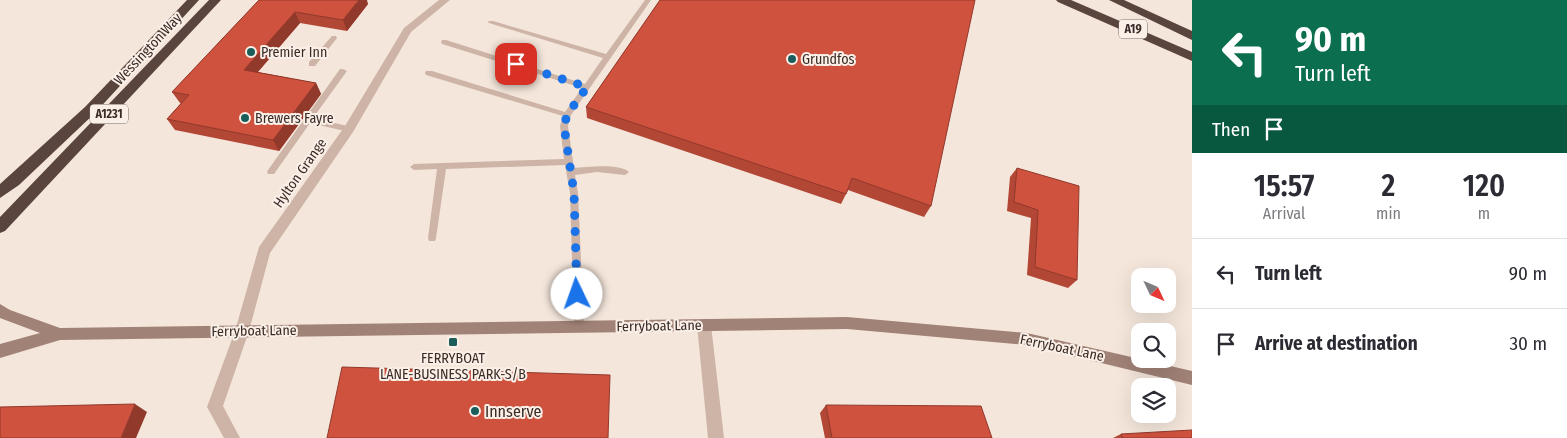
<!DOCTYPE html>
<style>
body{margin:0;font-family:"Fira Sans Condensed",sans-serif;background:#f2f2f3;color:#2b2b33;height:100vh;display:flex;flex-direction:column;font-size:19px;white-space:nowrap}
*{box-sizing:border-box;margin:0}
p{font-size:16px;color:#7c7c81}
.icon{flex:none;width:28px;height:28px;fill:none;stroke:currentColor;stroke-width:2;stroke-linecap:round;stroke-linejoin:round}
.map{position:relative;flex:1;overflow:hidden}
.sheet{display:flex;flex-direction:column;background:#fff;width:375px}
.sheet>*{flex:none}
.top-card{background:#0b6e4f;color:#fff;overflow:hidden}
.needle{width:32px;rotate:134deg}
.fabs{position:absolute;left:1131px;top:268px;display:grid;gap:10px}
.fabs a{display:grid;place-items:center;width:45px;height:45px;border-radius:10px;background:#fff;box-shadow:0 5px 20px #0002;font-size:25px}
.pin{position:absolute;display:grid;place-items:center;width:42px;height:42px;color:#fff;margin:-21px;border-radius:10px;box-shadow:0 2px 8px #0006}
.me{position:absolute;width:55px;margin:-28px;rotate:357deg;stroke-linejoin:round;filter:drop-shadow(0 0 4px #0008)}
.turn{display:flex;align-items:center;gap:18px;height:105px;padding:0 20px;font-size:22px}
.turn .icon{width:65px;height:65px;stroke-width:2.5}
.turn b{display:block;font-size:35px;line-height:42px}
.then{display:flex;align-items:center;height:48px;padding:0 20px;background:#0003;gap:10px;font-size:19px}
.eta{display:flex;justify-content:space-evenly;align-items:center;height:85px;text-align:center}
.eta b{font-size:30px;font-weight:600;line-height:35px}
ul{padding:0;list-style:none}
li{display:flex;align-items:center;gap:15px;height:70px;padding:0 20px;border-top:1px solid #e1e1e2}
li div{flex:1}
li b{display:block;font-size:19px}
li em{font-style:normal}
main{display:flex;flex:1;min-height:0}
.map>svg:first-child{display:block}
</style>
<main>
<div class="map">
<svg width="1192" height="438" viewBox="0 0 1192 438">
<rect width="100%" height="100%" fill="#f4e6db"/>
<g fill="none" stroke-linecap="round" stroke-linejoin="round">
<g fill="#cdb4a6" fill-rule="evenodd">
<path d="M645,0H651L571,115L568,126L574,168C586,167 620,163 629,172L625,175L597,172L575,175L578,193L584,327L582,330L579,331L576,330L574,327L570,193L565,165L446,169L436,238L435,241H429L428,238L437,169L414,170L410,167L414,164L564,159L560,126L563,116L426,75L425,73L426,71H432L565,112L582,88L442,44L441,42L442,40H446L585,84L603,58L489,23L488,22L489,21H493L606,54Z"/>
<polygon points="332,36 336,36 337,38 315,66 309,66 309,62"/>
<polygon points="340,69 343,69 347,71 313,118 352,127 353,129 352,131 349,132 310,123 274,174 268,174 267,172 268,170"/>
</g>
<g fill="#cdb4a6" fill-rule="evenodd">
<polygon points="439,0 450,0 411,32 353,132 270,253 249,331 223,406 240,438 224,438 207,407 235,331 259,247 345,126 404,28"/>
<polygon points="704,319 709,321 711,325 724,438 708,438 697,325 699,321"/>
</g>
<polygon fill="#a18277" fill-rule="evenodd" points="0,304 10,310 60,328 847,317 1027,333 1192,371 1192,385 1027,345 847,329 60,340 0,358 0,344 40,333 0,318"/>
<g fill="#5a443e" fill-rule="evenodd">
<polygon points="187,0 199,0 95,113 19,185 0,198 0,184 85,107"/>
<polygon points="209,0 221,0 5,231 0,233 0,217"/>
<polygon points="1056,0 1071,0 1192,52 1192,61 1058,2"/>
<polygon points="1109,0 1124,0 1192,31 1192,40"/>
</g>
</g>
<g fill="#b24735">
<polygon points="259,0 368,4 347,31 300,23 258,72 316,83 321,94 279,151 175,130 167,119 181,103 180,103 172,92"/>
<polygon points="660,0 931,206 924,217 848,190 841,204 587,118 586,107"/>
<polygon points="1017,168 1077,280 1068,288 1027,275 1031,218 1007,211 1010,177"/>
<polygon points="826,405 992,438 825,438 820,413"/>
<polygon points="1121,434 1192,438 1113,438"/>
</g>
<g fill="#91392b">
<polygon points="359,0 367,0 368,4 347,31 343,20"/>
<polygon points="295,12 300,23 250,81 244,70"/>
<polygon points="316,83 321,94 279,151 273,140"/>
<polygon points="135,404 147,412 136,438 121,438"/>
</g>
<g fill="#cf523e" stroke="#91392b">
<polygon points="259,0 359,0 343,20 295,12 244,70 316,83 273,140 167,119 189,95 172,92"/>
<polygon points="660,0 975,0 931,206 852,178 846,194 586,107"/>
<polygon points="1017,168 1079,186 1077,280 1035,267 1038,210 1014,202"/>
<polygon points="342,367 610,375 608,438 327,438"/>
<polygon points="135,404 121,438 0,438 0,407"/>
<polygon points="826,405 981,406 992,438 832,438"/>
<polygon points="1192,430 1192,438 1123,438 1121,434"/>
</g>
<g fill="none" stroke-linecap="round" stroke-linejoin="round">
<polyline stroke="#1a73e8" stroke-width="9" stroke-dasharray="0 16.2" points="516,64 587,87 567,115 564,126 574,193 577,294"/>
</g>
<g fill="#1a5d5b" stroke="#fbf0e8" stroke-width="2">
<circle cx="251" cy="52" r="5"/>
<circle cx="792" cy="59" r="5"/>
<circle cx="245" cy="118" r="5"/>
<rect x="448" y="337" width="10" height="10" rx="2.5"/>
<circle cx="475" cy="411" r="5"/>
</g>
<g text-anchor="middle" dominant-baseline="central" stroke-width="4" stroke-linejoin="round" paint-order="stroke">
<g fill="#fbf0e8" stroke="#736662" stroke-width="1">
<rect x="1119" y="19.5" width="28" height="19" rx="4"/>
<rect x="90" y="104.5" width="38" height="19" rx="4"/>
</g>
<g font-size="12" font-weight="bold" fill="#392b28">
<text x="1133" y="29">A19</text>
<text x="109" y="114">A1231</text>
</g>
<g font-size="14" fill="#392b28" stroke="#fbf0e8">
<text transform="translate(148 49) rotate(-47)">Wessington Way</text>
<text transform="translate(300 173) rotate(-55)">Hylton Grange</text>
<text transform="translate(659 326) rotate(-1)">Ferryboat Lane</text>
<text transform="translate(254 331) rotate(-1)">Ferryboat Lane</text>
<text transform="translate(1062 348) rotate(12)">Ferryboat Lane</text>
</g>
<g font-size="14" fill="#392b28" stroke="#fbf0e8" text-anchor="start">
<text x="261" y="52">Premier Inn</text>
<text x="802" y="59">Grundfos</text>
<text x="255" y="118">Brewers Fayre</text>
<text x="453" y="358" text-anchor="middle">FERRYBOAT<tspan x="453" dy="16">LANE-BUSINESS PARK-S/B</tspan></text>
</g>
<g font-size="16" fill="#392b28" stroke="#fbf0e8" text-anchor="start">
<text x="485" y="411">Innserve</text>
</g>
</g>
</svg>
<div class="fabs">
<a><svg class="needle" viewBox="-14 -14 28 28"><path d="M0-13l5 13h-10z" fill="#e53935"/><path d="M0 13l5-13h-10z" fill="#7c7c81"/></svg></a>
<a><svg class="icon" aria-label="search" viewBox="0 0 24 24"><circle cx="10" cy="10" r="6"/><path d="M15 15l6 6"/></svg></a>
<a><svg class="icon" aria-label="layers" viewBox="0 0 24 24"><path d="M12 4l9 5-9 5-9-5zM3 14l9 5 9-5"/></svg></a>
</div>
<div class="pin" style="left:516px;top:64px;background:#d93025"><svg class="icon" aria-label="arrive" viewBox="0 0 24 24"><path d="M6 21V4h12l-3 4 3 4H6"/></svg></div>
<svg class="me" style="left:577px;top:294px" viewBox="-20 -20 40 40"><circle r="19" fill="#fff"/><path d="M0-13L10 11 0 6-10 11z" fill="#1a73e8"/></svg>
</div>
<section class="sheet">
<div class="top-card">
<div class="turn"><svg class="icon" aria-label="left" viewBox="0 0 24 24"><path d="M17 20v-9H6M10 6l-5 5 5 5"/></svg><div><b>90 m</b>Turn left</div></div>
<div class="then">Then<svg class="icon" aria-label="arrive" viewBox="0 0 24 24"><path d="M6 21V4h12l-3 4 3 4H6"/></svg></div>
</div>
<div class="eta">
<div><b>15:57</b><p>Arrival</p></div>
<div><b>2</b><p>min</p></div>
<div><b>120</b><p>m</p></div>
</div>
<ul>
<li><svg class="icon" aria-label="left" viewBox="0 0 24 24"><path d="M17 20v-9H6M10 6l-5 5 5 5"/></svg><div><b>Turn left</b></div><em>90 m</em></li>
<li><svg class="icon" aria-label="arrive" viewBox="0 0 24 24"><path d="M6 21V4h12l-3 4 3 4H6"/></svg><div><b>Arrive at destination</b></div><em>30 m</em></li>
</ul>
</section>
</main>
